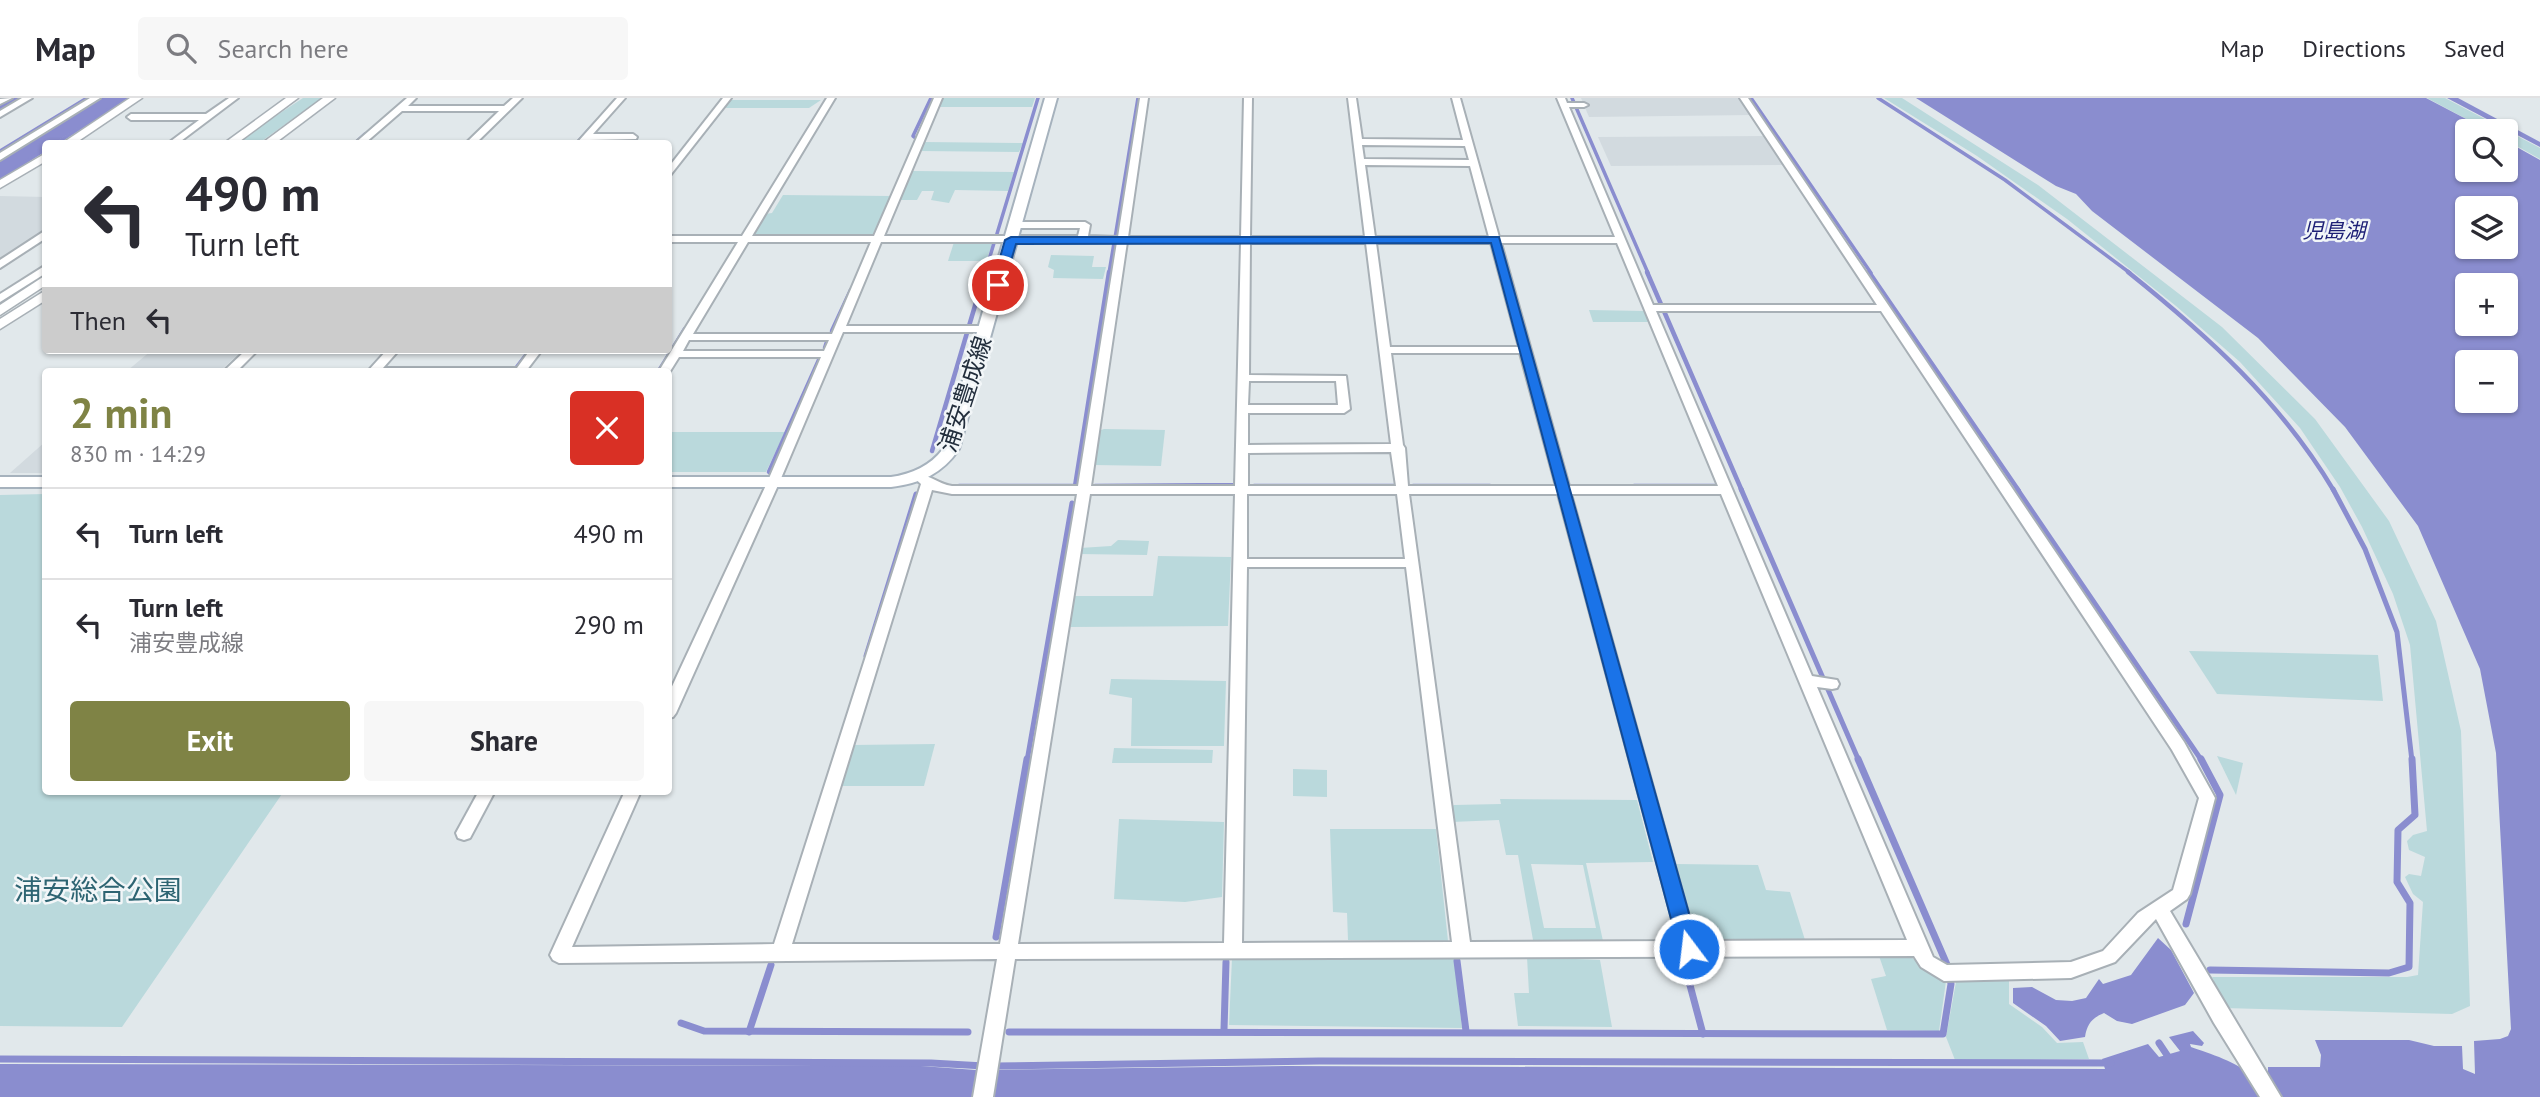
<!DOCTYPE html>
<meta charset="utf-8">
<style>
body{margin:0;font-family:"PT Sans","Noto Sans JP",sans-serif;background:#f7f7f7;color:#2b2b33;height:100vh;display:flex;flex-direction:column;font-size:26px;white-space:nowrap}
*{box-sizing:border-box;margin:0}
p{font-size:23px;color:#7c7c81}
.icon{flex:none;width:38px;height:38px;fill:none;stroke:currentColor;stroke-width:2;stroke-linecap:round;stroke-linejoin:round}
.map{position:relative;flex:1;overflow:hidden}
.panel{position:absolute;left:42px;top:270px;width:630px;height:427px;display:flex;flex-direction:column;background:#fff;border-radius:7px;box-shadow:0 2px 5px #0004}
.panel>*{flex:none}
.hud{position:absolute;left:42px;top:42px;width:630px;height:214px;border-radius:7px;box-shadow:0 2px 5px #0004;background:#fff;color:#2b2b33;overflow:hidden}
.tools{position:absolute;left:2455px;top:21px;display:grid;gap:14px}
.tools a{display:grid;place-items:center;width:63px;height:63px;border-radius:7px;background:#fff;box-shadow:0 2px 5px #0004;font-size:35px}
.pin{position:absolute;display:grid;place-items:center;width:60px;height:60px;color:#fff;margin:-30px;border:4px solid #fff;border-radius:50%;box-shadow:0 2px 7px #0007}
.me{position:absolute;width:77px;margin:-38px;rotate:345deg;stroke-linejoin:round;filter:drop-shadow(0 0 5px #0008)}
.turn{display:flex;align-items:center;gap:24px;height:147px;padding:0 28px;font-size:32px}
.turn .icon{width:91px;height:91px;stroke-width:2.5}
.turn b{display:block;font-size:49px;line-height:60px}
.then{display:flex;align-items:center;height:66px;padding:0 28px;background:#0003;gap:14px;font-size:26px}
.round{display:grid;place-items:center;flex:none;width:74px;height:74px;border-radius:7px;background:#f7f7f7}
.head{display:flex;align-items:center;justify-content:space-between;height:119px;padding:0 28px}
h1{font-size:42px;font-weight:700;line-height:52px;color:#7f8345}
.action{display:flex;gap:14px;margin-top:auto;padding:14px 28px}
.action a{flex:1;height:80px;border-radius:7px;background:#7f8345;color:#fff;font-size:28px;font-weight:700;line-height:80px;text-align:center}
.action a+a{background:#f7f7f7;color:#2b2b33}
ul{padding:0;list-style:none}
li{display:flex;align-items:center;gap:21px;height:91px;padding:0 28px;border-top:2px solid #e1e1e2}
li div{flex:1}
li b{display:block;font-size:26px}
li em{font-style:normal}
header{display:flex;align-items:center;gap:42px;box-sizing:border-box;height:98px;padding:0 35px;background:#fff;border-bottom:2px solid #e1e1e2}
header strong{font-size:33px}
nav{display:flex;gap:38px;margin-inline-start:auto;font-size:24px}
.search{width:490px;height:63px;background:#f7f7f7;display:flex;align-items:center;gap:18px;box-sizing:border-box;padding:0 24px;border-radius:7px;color:#7c7c81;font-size:26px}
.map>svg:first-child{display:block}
</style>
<header>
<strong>Map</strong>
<div class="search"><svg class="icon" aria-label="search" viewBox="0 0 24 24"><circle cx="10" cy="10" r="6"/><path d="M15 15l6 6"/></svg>Search here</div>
<nav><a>Map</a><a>Directions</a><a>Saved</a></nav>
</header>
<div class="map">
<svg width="2540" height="999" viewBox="0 0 2540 999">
<rect width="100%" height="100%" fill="#e1e8eb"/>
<g fill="#d2dadf">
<polygon points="1581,0 1740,0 1752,17 1589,19"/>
<polygon points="1766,38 1783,67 1611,68 1598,39"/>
<polygon points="0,98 46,99 45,131 0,164"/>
<polygon points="152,252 243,252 222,271 127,273"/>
<polygon points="45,344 45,375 10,375"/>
</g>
<g fill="#bad9dc" fill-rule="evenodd">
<polygon points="303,0 322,0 259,45 233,46"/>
<polygon points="943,0 1035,0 1032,9 939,9"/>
<polygon points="1884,0 1902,0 2038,87 2222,229 2315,321 2389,423 2436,523 2461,633 2470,908 2452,916 2224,910 2207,883 2214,883 2212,879 2407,879 2418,877 2423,804 2413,796 2405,779 2409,776 2421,778 2425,759 2409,752 2407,743 2413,737 2427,733 2410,547 2393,496 2362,429 2340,389 2300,330 2240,264 2176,208 2067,121 1977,58"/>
<polygon points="2427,0 2445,0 2540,50 2540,61 2506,42 2506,33 2489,33"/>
<polygon points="730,2 821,2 809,10 724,10"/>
<polygon points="924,44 1023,45 1019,54 920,53"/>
<polygon points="913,73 1014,74 1008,93 955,92 949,105 931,102 934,93 922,93 917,102 899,102"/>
<polygon points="783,97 891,98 872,138 751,139 765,116 772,115"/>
<polygon points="954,144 993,144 986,163 948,163"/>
<polygon points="1051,157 1094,158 1092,169 1106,169 1103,181 1053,180 1054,172 1048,169"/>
<polygon points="1589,212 1645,213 1648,224 1593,224"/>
<polygon points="1104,331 1165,332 1161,368 1093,367 1098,333"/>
<polygon points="669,334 785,334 766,374 669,374"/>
<polygon points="45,396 46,693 284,693 122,929 0,928 0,397"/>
<polygon points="1118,442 1149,443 1147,457 1079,456 1080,450 1111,448"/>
<polygon points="1158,458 1231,459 1228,528 1070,529 1074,498 1153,498"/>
<polygon points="2189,553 2378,557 2383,603 2217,596"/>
<polygon points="1111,581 1226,583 1224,648 1131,648 1132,600 1109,596"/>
<polygon points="935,646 924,688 838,688 852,647"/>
<polygon points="1114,650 1213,652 1212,665 1112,665"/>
<polygon points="2217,658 2243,665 2236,697"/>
<polygon points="1293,671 1327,672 1327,699 1293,698"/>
<path d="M1500,701L1637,702L1653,764L1586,765L1603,843L1533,842L1518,757H1506L1499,722L1452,724L1451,709L1454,707L1501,706ZM1531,766L1583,767L1596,830H1544Z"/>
<polygon points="1119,721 1224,724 1222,799 1185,804 1114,801"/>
<polygon points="1330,731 1436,731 1448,843 1348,842 1347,815 1333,814"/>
<polygon points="1675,766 1758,767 1766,792 1790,794 1805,842 1695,842"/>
<polygon points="1879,858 1911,859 1940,882 1946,883 1939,933 1887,932 1871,881 1886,878"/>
<polygon points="1454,859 1462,930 1229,927 1232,860"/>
<polygon points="1527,859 1600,862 1612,929 1518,928 1514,895 1529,895"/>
<polygon points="2009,881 2009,906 2042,929 2057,945 2083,944 2089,961 1955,962 1946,939 1956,884"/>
</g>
<g fill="#8a8dcf" fill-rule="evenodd">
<polygon points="100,0 126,0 54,45 46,46 45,51 0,79 0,62"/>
<path d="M1916,0H2426L2489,33H2468V72H2506V43L2540,62V999H0V966L921,968L976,972L1286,968L2105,971L2102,961L2148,946L2159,959L2180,953L2169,939L2193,933L2204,945L2202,948L2190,946L2191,949C2208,955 2241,965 2250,978L2268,977V969H2320L2321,957L2315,942H2409L2434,948H2462L2463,971L2475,976L2474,943L2500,941L2508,938L2511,931L2496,655L2480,571L2418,428L2345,329L2258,240L2092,113L2076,96L2056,88ZM2468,110H2506V149H2468ZM2468,187H2506V226H2468ZM2468,264H2506V303H2468Z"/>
<polygon points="2447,0 2458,0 2540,44 2540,49"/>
<path d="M2158,840L2171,852L2194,895L2185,907L2132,926L2117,923L2104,915C2092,920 2087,926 2085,939L2060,943L2046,928L2013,905V890L2032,889L2056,902L2072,903L2086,900L2099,881L2103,886L2131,877Z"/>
</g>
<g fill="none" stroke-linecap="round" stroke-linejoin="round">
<g stroke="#8a8dcf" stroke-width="3.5">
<polyline points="1572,0 1648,175"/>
<polyline points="1751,0 1871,175"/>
<polyline points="1878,0 2005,82 2130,175"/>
<polyline points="55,46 127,0"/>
<polyline points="354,46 365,36"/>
<polyline points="576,46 595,25"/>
<polyline points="915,46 917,41 913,38 931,0"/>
<polyline points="0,53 87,0"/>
<polyline points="0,80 46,51"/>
<polyline points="996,139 1038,0"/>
<polyline points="1115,140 1138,0"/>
<polyline points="985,175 994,145"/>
<polyline points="1109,175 1114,145"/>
</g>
<g stroke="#8a8dcf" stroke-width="4.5">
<polyline points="1647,174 1742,393"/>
<polyline points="1869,174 2019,393"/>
<path d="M2128,174C2208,238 2281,304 2334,393"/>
<polyline points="832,233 851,192"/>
<polyline points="825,250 827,244"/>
<polyline points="517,269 530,252"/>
<polyline points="659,273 685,231"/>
<polyline points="932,353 985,174"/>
<polyline points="769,374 819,262"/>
<polyline points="959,388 1075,388 1109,174"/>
<polyline points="1095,388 1236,387 1236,381"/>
<polyline points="1254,388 1397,388 1397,384"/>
<polyline points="1413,388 1490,388"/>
<polyline points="1634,388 1715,388"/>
</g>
<g stroke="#8a8dcf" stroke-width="5">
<polyline points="1741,391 1859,663"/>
<polyline points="2017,391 2202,663"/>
<polyline points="2333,391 2365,451 2397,534 2412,663"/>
<polyline points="866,558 916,396"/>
<polyline points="1027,663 1072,405"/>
</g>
<g stroke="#8a8dcf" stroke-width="7">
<polyline points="2186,826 2220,697 2201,661"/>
<polyline points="996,839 1027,661"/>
<polyline points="1683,861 1703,936"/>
<polyline points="1457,863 1466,933"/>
<polyline points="2210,872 2389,875 2409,869 2410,805 2397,784 2398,732 2415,717 2412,661"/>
<polyline points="681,925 704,933 968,934"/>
<polyline points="1224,932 1226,864"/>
<polyline points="749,934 771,867"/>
<polyline points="1009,934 1943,936 1951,886 1948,869 1858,661"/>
<polyline points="2159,945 2169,960"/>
<polyline points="0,961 931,965 984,968"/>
<polyline points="994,968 1319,963 2111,965"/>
</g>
<polygon fill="#8a8dcf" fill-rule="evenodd" points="6,0 28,0 0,16 0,4"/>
<defs>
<g id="minor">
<polygon points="12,0 0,6 0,1"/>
<polygon points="22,0 32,0 0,19 0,13"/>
<polygon points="90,0 100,0 0,62 0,55"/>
<polygon points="229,0 238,0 177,46 167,46 199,22 131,22 127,19 131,16 206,16"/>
<polygon points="407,0 416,0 408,8 504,8 513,0 522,0 475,46 465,46 499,13 402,13 364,46 354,46"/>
<polygon points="617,0 625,0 593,36 633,36 637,39 636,41 589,42 585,46 576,46"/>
<polygon points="723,0 731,0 668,80 668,70"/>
<path d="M827,0H835L752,138H874L934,0H942L884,138H1078L1080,130H1015L1010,127L1015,124H1085L1090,127L1088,138L1118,139L1140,0H1148L1128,139H1241L1244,0H1252L1250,139H1365L1348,0H1356L1362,41L1463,42L1452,0H1460L1499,139H1615L1557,0H1565L1567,5H1584L1588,7L1584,9H1569L1653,207H1877L1740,0H1748L2184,644L2215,700L2190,796L2187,801L2170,813L2281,999H2260L2214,925L2156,821L2115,864L2071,880L1944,883L1921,869L1914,858L1015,861L993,999H973L997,861L559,865L553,862L550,857L625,693H641L572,849L774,846L921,386L912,378L914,375C925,374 938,386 952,388H1078L1117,144H881L846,228H986L991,231L986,234H843L779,385L676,615L673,619L668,620V597L767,385L821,259H679L669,275L668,273H659L738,144H668V138H742ZM1362,47L1465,48L1469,62L1364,61ZM1365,67L1470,68L1489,139H1375ZM748,144H871L832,236H693ZM1127,144L1241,145L1235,388H1091ZM1250,145H1366L1391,346L1248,347V315H1344L1350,311L1346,278L1249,277ZM1376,145H1491L1519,249H1390ZM1501,145H1617L1718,388H1569ZM1656,213H1881L2172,652L2199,700L2173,792L2138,815L2103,853L2071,864L1947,867L1933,859L1817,589L1832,591L1837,590L1839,586L1837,582L1812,578ZM689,242H829L824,253H683ZM1391,255H1520L1556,388H1408L1405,350L1403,347ZM1249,283H1336L1338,307H1248ZM1391,354L1396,388H1248V355ZM932,392L952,396H1077L1000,846H792ZM1090,396H1235L1224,845L1018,846ZM1247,396H1397L1405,461H1247ZM1409,396H1558L1678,843L1470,844ZM1571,396H1721L1907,842L1696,843ZM1247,469H1406L1452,844L1242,845Z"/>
<polygon points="46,132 46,140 0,170 0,162"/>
<polygon points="46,167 46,175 0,204 0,196"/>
<polygon points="246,252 258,252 237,273 224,273"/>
<polygon points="387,252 399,252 383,270 517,270 530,252 542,252 526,273 368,273"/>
<polygon points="479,693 495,693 470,740 464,742 458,740 456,735"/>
</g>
<g id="tertiary">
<polygon points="130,0 142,0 74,46 61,46"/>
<polygon points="286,0 298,0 236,46 223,46"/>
<polygon points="323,0 335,0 274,46 261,46"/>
<polygon points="46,55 46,63 0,90 0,82"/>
<polygon points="46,177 46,187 0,217 0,207"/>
<polygon points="46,192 46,202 0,231 0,221"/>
</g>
<g id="secondary">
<path d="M1045,0H1057L959,351C942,376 921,385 891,389H668V379H891C912,376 930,368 943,351Z"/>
<rect x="0" y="379" width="46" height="10"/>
</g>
</defs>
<use href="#minor" stroke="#a8b0b6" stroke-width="4"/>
<use href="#tertiary" stroke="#a8b0b6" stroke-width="3"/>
<use href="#secondary" stroke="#a6b2bd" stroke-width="4"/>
<use href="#minor" fill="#fff" fill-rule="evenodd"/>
<use href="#tertiary" fill="#fff" fill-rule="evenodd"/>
<use href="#secondary" fill="#fff" fill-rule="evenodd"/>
</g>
<polygon fill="#1a73e8" stroke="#114b97" stroke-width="2" points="1011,139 1499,139 1699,851 1696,858 1689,860 1682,858 1679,851 1491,145 1016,146 1004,187 994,189 992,187 1005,142"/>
<g text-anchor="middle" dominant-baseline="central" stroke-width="5" stroke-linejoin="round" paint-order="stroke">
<g font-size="21" font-style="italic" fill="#1e2076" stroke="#f2f6f8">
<text x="2334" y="132">児島湖</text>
</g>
<g font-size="24" fill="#222e3c" stroke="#f2f6f8">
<text transform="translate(965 296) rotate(-72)">浦安豊成線</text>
</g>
<g font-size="28" fill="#2d6472" stroke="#f2f6f8">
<text x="98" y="791">浦安総合公園</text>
</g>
</g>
</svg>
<div class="tools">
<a><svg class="icon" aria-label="search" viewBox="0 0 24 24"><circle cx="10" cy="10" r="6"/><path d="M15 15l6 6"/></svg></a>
<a><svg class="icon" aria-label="layers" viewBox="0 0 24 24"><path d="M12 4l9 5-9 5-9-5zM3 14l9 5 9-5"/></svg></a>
<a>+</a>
<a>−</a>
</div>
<div class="pin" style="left:998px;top:187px;background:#d93025"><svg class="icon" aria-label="arrive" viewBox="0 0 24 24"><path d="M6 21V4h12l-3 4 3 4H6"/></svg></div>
<svg class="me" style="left:1689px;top:851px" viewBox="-20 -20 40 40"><circle r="17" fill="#1a73e8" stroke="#fff" stroke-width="3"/><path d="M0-11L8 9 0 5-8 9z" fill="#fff"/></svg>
<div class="hud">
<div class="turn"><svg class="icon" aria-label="left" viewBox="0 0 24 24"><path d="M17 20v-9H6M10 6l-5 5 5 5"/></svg><div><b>490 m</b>Turn left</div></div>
<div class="then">Then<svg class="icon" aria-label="left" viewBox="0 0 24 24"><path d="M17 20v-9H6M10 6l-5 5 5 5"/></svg></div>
</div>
<section class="panel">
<div class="head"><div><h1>2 min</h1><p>830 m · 14:29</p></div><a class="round" style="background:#d93025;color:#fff"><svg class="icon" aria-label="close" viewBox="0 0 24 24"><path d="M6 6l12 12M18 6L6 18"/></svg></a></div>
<ul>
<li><svg class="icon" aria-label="left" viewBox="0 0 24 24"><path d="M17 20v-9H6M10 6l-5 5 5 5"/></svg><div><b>Turn left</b></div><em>490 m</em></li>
<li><svg class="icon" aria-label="left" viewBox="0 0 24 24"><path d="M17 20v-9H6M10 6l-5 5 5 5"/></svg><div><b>Turn left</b><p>浦安豊成線</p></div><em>290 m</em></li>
</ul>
<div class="action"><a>Exit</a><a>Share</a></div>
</section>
</div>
